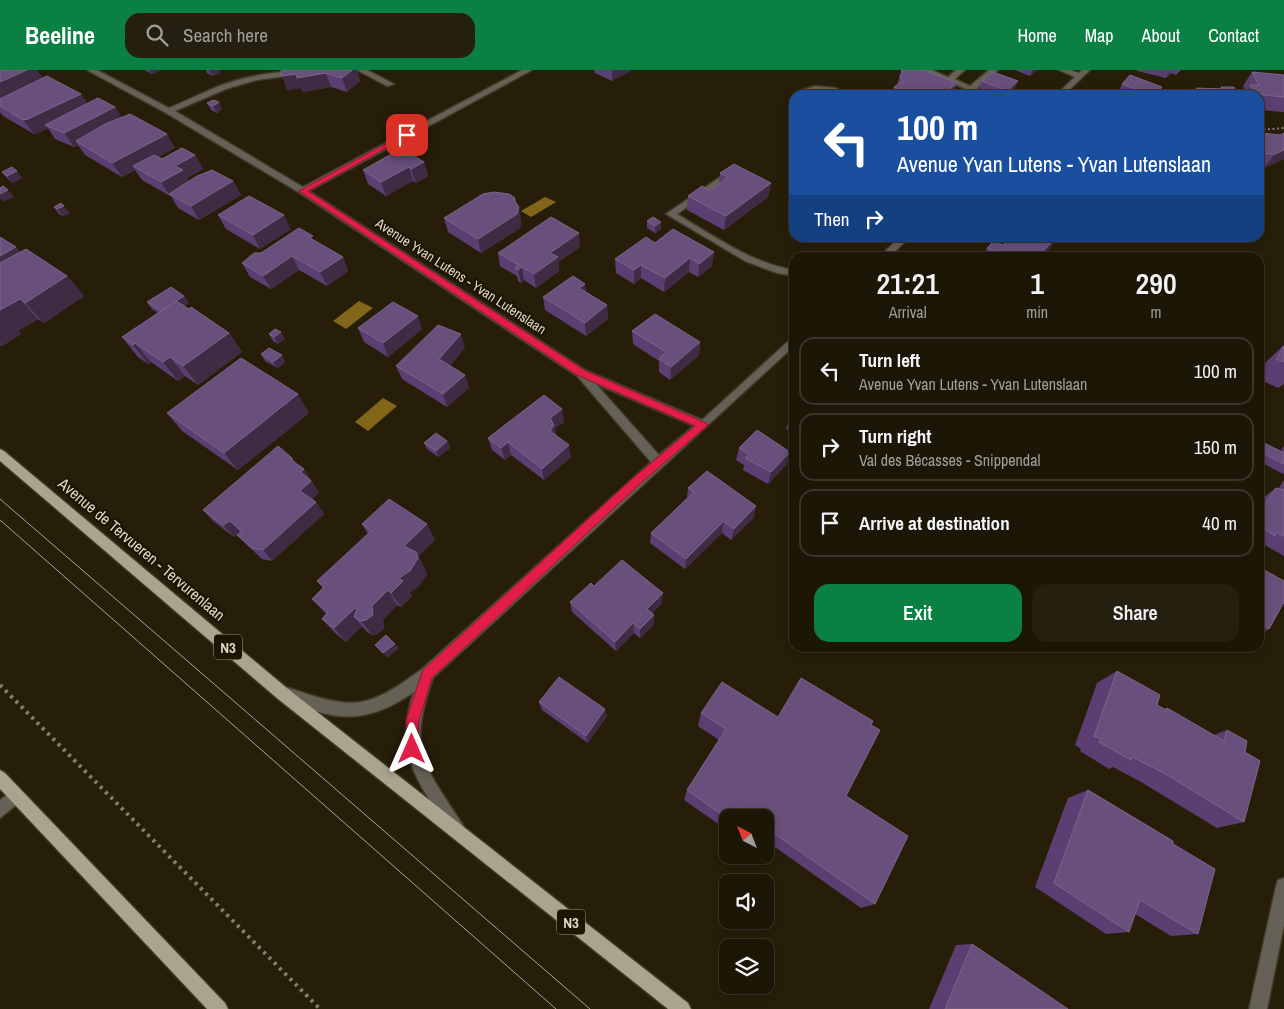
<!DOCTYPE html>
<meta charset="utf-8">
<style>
body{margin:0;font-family:"Archivo Narrow",sans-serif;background:#251f10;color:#f1f3f6;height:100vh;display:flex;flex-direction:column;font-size:19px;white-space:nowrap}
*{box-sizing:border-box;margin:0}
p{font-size:16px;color:#a09f9b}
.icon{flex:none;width:28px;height:28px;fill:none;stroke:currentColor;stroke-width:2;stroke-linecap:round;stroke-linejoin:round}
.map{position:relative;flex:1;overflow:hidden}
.drawer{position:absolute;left:789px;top:182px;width:475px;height:400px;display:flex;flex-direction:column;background:#1c1606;border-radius:15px;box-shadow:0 2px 8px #0003,0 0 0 1px #3a3528}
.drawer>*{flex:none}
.hud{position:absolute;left:789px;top:20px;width:475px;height:152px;border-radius:15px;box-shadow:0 2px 8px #0003,0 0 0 1px #3a3528;background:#1a4fa0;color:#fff;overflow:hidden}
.needle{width:32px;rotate:318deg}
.buttons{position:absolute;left:719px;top:739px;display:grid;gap:10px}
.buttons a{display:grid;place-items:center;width:55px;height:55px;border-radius:10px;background:#1c1606;box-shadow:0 2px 8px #0003,0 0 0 1px #3a3528;font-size:25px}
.pin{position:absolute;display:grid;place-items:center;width:42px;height:42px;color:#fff;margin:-21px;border-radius:10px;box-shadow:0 2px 8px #0006}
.me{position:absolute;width:55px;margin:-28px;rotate:0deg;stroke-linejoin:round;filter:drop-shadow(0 0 4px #0008)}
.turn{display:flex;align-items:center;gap:18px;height:105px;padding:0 25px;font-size:22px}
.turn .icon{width:65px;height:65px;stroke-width:2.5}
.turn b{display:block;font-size:35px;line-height:42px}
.then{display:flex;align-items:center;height:48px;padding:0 25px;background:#0003;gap:10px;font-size:19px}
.eta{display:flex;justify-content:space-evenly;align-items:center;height:85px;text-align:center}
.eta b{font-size:30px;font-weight:600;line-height:35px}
.button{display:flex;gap:10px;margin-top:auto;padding:10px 25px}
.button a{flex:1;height:58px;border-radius:15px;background:#0b8043;color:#fff;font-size:20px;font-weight:600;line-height:58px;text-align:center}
.button a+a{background:#251f10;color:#f1f3f6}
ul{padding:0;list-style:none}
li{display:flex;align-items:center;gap:15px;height:68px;margin:0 10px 8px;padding:0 15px;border:2px solid #3a3528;border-radius:15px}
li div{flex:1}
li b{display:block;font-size:19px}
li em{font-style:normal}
header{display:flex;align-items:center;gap:30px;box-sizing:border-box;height:70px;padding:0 25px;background:#0b8043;color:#fff}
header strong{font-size:24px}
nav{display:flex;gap:28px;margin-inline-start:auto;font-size:18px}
.search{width:350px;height:45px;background:#251f10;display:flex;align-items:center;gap:12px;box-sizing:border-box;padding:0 18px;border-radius:15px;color:#a09f9b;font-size:19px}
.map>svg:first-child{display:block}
</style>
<header>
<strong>Beeline</strong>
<div class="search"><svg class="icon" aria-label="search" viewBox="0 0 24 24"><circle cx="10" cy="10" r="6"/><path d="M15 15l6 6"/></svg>Search here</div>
<nav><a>Home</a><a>Map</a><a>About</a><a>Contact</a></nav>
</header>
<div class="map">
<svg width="1284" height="939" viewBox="0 0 1284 939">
<rect width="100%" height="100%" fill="#261e08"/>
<g fill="#826518">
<polygon points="545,127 556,132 531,147 521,141"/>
<polygon points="359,231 373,238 346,259 333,251"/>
<polygon points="383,328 397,336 368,361 355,352"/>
</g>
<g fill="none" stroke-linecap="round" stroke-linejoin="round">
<defs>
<g id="minor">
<path d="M87,0H97L169,38C186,31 202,23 219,16C250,4 287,0 321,0L317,2L257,10L226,19L175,41L303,117L522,0H532L309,121L585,300L702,350L794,266V276L433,608C408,679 422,693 461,752L464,757L461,762L456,765L451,762C419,715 392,682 414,622C363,657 335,650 281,629L279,624L281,619L286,617C352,639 364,642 422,599L651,392L577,306L300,123L166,43ZM596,314L694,356L659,385Z"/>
<polygon points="357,0 367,0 394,14 387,16"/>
<polygon points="921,0 932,0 948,7 956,0 965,0 955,9 970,16 989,0 998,0 977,18 991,25 980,25"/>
<polygon points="1059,0 1070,0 1079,3 1082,0 1090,0 1064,25 1056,25 1075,7"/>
<path d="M815,16L836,18L847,25C837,25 829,20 819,20C811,20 805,25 796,25L802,20Z"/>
<path d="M732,99L736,102L735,104L677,144C714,166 751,193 794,200V206L777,203L745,191L666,144Z"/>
<polygon points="899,168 909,168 888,188 878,188"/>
<polygon points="16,718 21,721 24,726 21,731 0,748 0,730"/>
<polygon points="1284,808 1284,855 1267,939 1249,939 1276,816 1278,810"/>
</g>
<g id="major">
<polygon points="0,379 4,381 288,619 688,933 691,939 668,939 278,629 0,391"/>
<polygon points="0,700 5,703 225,933 228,939 207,939 0,719"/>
</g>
</defs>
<use href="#minor" stroke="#403823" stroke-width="3"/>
<use href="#major" stroke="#403823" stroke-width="3"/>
<g stroke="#847d6c" stroke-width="2" stroke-dasharray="2 2.5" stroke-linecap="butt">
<polyline points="1091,22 1100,25"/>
<polyline points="1259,60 1284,58"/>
</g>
<polyline stroke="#847d6c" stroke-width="4" stroke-dasharray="3 4.5" stroke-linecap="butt" points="0,615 320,939"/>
<use href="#minor" fill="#656157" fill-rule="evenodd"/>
<use href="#major" fill="#aca38e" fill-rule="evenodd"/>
<g stroke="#aba496" stroke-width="1">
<polyline points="0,429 590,939"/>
<polyline points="0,450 556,939"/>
</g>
</g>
<g fill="#5b3f73">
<polygon points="0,0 43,8 81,24 87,33 115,37 121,47 175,78 158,87 162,89 195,85 203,99 187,108 189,111 233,111 241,125 199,150 178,138 171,126 170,126 142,110 135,100 122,107 85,85 78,75 74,77 55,69 48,58 38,63 34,64 3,46 0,42"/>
<polygon points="144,0 161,0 152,4"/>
<polygon points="206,0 219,0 220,3 212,6 207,3"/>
<polygon points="281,0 357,0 360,11 347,22 331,17 303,22 301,18 287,20"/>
<polygon points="594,0 632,0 612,11 595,3"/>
<polygon points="1015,0 1037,0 1030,6"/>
<polygon points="1137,0 1181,0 1176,5 1171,3 1166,8 1137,1"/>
<polygon points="901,1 958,13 953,25 892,25 894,17 897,15"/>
<polygon points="1252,2 1284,5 1284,42 1259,40 1259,25 1243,25 1245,21 1243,16"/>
<polygon points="982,11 1015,18 1007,25 996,25 979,18"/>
<polygon points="1122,14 1162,17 1157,25 1129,25 1119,21"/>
<polygon points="1221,17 1238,25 1192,25 1196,18 1220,18"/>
<polygon points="207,33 222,39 217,43 211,40"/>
<polygon points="1259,60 1262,63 1280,65 1284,63 1284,89 1264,98 1259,98"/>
<polygon points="424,92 428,106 416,113 413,111 386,126 368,114 363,100"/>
<polygon points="2,102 22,108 13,113 8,109"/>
<polygon points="720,103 771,113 768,127 724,160 687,140 688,126 710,121 719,114"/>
<polygon points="515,128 521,151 520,158 481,183 448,162 444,148"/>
<polygon points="54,137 70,143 63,146 59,144"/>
<polygon points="218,145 291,159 260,179 226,159"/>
<polygon points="647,151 661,159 655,163 647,158"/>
<polygon points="0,167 16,177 20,182 67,206 84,226 44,253 38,249 18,261 21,264 2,276 0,275"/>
<polygon points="1004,168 1056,168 1049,180 1042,188 983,188 987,178 1003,175 1007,171 1003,169"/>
<polygon points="315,171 343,187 348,201 327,216 299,200 271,219 250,207 242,193 261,183"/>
<polygon points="655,173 712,196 698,207 689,202 664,222 641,208 634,214 616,203 615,189"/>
<polygon points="580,177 558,192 559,201 536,218 524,210 521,213 518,211 517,206 500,196 498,183"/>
<polygon points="585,214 586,222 607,235 608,249 586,266 545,240 543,227"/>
<polygon points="184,226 189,233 184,236 229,263 242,282 198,315 185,306 178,311 151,292 148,294 138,287 122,267 158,243 152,239 147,232"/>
<polygon points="358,258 422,259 388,287 364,272"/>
<polygon points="632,261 700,272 699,285 670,310 659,302 659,291 633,274"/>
<polygon points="269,264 285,269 278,274 273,271"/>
<polygon points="1284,275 1284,314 1278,318 1259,309 1259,304 1266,292"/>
<polygon points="465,277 450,296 465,305 469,318 447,337 402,309 396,296"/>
<polygon points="261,284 285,292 278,298 265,291"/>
<polygon points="794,342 794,364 786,359 790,346"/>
<polygon points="167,343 309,343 238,400 182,361"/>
<polygon points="564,352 555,358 556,366 571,387 544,410 511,385 505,390 492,380 488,368"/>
<polygon points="447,371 450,378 438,387 427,379 424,373"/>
<polygon points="1262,372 1281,381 1284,376 1284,403 1283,404 1259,391 1259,375"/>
<polygon points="739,378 787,394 768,414 743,400 744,395 736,390"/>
<polygon points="292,388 296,393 304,399 319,423 312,429 316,432 324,444 272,491 262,489 248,476 237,465 241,462 240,462 234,467 213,451 203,440"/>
<polygon points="1284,410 1284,486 1263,474 1259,477 1259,432 1260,430 1276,418 1278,419"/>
<polygon points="688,418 754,447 731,470 722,463 685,499 650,473 651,463 687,428"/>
<polygon points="362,454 435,470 418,486 424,497 427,504 419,516 410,522 412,526 401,537 397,535 383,550 384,559 377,564 372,565 366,561 362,556 346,572 334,562 322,549 326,544 312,529 323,518 317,511 368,464"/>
<polygon points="1259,497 1269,559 1259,565"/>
<polygon points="594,516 662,533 652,543 654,545 654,554 640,568 634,563 616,581 572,542 570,532"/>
<polygon points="1117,601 1157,635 1164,639 1167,638 1214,665 1227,660 1245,682 1244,752 1217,758 1141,712 1113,697 1109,699 1080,681 1081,679 1075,675 1097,613"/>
<polygon points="539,632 607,646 588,673 542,640"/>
<polygon points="701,643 778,647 846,726 875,834 861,838 765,770 765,748 733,748 731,746 728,748 728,751 724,758 684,730 687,720 719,670 698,656"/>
<polygon points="1088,720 1173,774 1198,864 1171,866 1135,844 1129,862 1106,864 1035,817 1068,728"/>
<polygon points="972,874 1068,939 929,939 956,875"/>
</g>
<g fill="#402b44">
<polygon points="27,0 37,0 44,10 0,31 0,12"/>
<polygon points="149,0 161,0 152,4"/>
<polygon points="209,0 219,0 220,3 212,6"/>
<polygon points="347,0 357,0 360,11 347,22 342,8"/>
<polygon points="612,0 632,0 612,11"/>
<polygon points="1032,0 1037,0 1030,6"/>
<polygon points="1171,0 1172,0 1166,8 1170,1"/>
<polygon points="326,3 331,17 303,22 301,18 287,20 282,6 296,4"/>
<polygon points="1018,11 1015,18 1007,25 1005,25 1007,21"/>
<polygon points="958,13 953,25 947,25 948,20"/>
<polygon points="81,24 90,38 45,55 48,58 38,63 34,64 23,50"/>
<polygon points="219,32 222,39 217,43 213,36"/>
<polygon points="115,37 124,51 76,71 78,75 74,77 64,63"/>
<polygon points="167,64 175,78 137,99 133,96 135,100 122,107 112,93"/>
<polygon points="1284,80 1284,89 1264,98 1275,84"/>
<polygon points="195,85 203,99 187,108 191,114 169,124 171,126 170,126 161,112 175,96"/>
<polygon points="424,92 428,106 416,113 411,99"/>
<polygon points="409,97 413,111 386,126 381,112"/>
<polygon points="17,101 22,108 13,113 7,106"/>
<polygon points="233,111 241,125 199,150 191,136"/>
<polygon points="771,113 768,127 724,160 726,146"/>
<polygon points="8,120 14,127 3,132 0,128 0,124"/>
<polygon points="64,136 70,143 63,146 57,139"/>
<polygon points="519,137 521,151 520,158 481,183 478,169"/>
<polygon points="284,145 291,159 260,179 253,165"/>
<polygon points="661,152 661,159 655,163 655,156"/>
<polygon points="579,163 580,177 558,192 559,201 536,218 534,204 550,183"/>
<polygon points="1056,168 1049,180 1042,188 1037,188"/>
<polygon points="16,177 28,191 0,203 0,186"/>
<polygon points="714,182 712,196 698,207 699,194"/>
<polygon points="292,186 299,200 271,219 263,206"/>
<polygon points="343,187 348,201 327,216 320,202"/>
<polygon points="690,188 689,202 664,222 665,208"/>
<polygon points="641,195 641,208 634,214 634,200"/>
<polygon points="522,197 524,210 521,213 518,200"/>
<polygon points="67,206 84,226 44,253 25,233"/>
<polygon points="585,214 586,227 579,218"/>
<polygon points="184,226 189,233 166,248 161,241"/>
<polygon points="20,229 38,249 18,261 21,264 2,276 0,274 0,240"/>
<polygon points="607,235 608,249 586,266 585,253"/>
<polygon points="418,246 422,259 388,287 383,273"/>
<polygon points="281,262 285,269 278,274 274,267"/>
<polygon points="229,263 242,282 198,315 183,296"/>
<polygon points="461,264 465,277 444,303 439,289"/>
<polygon points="700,272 699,285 670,310 671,297"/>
<polygon points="135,273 151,292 148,294 133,275"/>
<polygon points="282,285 285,292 278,298 273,292"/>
<polygon points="170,287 185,306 178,311 163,292"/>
<polygon points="465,305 469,318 447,337 443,324"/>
<polygon points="298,324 309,343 238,400 224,383"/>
<polygon points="562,339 564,352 555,358 556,367 550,361 550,348"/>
<polygon points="447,371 450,378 438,387 436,381"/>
<polygon points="508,372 511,385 505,390 501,378"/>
<polygon points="569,375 571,387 544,410 542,399"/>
<polygon points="790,382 787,394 768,414 771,402"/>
<polygon points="304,399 319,423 308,433 300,421 301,402"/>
<polygon points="316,432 324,444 272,491 263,480"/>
<polygon points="756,436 754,447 731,470 734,459"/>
<polygon points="230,451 240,462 234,467 223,455"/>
<polygon points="724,451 722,463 685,499 686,489"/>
<polygon points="427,454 435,470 418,486 424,497 427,504 419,516 410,522 412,526 401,537 391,523 399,508 404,476"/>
<polygon points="388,520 397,535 383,550 384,559 377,564 372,565 361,551 354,547 362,556 346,572 334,558 355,538 365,550 372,536"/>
<polygon points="663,523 662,533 647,548 647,539"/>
<polygon points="654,545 654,554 640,568 640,559"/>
<polygon points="633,553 634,563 616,581 615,572"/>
<polygon points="395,574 399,578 387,588 383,583"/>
<polygon points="605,639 607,646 588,673 586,666"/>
</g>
<g fill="#69507c" stroke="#7b6589">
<polygon points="0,0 27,0 0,12"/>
<polygon points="281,0 352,0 342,8 326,3 297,8 296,4 282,6"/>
<polygon points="902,0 924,0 958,13 948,20 949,25 912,25 894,17 903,11 900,6 903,2 901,1"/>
<polygon points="993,2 1018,11 1007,21 982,11"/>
<polygon points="1252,2 1284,5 1284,27 1255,24 1250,15 1259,15"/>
<polygon points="1130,5 1162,17 1155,25 1153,25 1122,14"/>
<polygon points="47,6 81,24 28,49 23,50 0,36 0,29"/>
<polygon points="1221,17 1234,17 1238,25 1201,25 1196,18 1223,19"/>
<polygon points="98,28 115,37 64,63 45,55"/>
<polygon points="213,30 219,32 213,36 207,33"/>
<polygon points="130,44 167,64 112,93 76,71 105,54"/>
<polygon points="1259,60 1260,60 1262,63 1280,65 1284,63 1284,80 1275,84 1259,83"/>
<polygon points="182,78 195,85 175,96 183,100 161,112 133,96 154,85 162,89"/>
<polygon points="402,78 424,92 411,99 409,97 381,112 363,100"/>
<polygon points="734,94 771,113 726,146 688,126 702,116 710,121 728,107 720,103"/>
<polygon points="12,97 17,101 7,106 2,102"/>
<polygon points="212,100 233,111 191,136 169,124 197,106"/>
<polygon points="3,116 8,120 0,124 0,118"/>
<polygon points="494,122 509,124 515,128 514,130 519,137 517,144 478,169 444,148 483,124"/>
<polygon points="249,126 284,145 253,165 218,145"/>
<polygon points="61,133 64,136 57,139 54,137"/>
<polygon points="551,147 579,163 550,183 558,187 534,204 522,197 518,200 515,198 519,195 498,183"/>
<polygon points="653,147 661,152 655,156 647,151"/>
<polygon points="299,158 313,166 310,168 343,187 320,202 292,186 263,206 242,193 254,183 261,183"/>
<polygon points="673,159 714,182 699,194 690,188 665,208 641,195 634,200 615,189 646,167 655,173"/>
<polygon points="0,167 16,177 0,186"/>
<polygon points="1010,168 1055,168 1037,188 1007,188 987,178 994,171 1003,175"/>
<polygon points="26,179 67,206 25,233 20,229 0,240 0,193"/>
<polygon points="573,206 585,214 579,218 607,235 585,253 543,227"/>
<polygon points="171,217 184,226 161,241 147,232"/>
<polygon points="176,231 189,239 191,237 229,263 183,296 170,287 163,292 135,273 133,275 122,267"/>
<polygon points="393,232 418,246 383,273 358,258"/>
<polygon points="655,244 700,272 671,297 659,289 666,282 632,261"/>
<polygon points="438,255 461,264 439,289 465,305 443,324 396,296"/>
<polygon points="275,259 281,262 274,267 269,264"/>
<polygon points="1284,276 1284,292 1276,289"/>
<polygon points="269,278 282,285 273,292 261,284"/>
<polygon points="241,288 298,324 224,383 167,343"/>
<polygon points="544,325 562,339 550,348 554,355 550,361 569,375 542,399 508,372 501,378 488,368"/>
<polygon points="794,342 794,349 790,346"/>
<polygon points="757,360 790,382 771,402 745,388 749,384 739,378"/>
<polygon points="436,363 447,371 436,381 424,373"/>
<polygon points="1262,372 1284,383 1284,394 1259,381 1259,378"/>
<polygon points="278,376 292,388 291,390 304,399 301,402 311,411 300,421 316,432 263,480 252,478 237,465 242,461 230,451 223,455 203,440"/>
<polygon points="707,401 756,436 734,459 724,451 686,489 651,463 694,422 688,418"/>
<polygon points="1276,418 1284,420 1284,466 1276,462 1275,466 1267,461 1261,452 1265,439 1264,435"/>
<polygon points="389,429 427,454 404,476 416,482 418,488 410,501 399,508 403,511 391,523 388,520 372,536 373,545 366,550 361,551 354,547 357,539 355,538 334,558 322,549 328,542 312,529 324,517 317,511 371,461 362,454"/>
<polygon points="622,490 663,523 647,539 654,545 640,559 633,553 615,572 570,532 591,513 594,516"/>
<polygon points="1259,497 1284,511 1284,532 1269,559 1259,553"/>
<polygon points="386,565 395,574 383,583 375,575"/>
<polygon points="1117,601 1160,625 1157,635 1166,640 1167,638 1224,671 1227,660 1247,671 1245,682 1260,691 1244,752 1164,703 1132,687 1131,690 1099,672 1101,669 1094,666"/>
<polygon points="559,607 605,639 586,666 539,632"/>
<polygon points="801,608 873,651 871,655 880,660 846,726 908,766 875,834 765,757 765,748 752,748 736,737 730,748 728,748 728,749 687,720 726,659 701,643 722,612 778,647"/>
<polygon points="1088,720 1173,771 1173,774 1215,799 1198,864 1140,830 1129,862 1054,813"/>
<polygon points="972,874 1068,939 945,939"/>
</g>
<polygon fill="#e11d48" stroke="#92132f" points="404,64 410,65 308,121 584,300 706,353 708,355 640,414 432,608 419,650 417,683 412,685 407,683 406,650 423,600 633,408 695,356 577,305 299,121"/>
<g text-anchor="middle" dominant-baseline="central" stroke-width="4.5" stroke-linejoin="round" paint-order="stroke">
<g font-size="14" fill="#ded8cc" stroke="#1d1402">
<text transform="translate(461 206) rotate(33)">Avenue Yvan Lutens - Yvan Lutenslaan</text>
</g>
<g fill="#1d1402" stroke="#a49d8f" stroke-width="1">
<rect x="214" y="564.5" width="28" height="25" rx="4"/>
<rect x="557" y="839.5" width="28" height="25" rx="4"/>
</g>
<g font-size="15" font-weight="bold" fill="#ded8cc">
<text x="228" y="577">N3</text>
<text x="571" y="852">N3</text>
</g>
<g font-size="16" fill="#ded8cc" stroke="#1d1402">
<text transform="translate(142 479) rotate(40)">Avenue de Tervueren - Tervurenlaan</text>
</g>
</g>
</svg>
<div class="buttons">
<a><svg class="needle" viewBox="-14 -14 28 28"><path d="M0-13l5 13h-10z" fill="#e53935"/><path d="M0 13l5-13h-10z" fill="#a09f9b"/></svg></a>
<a><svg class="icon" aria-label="sound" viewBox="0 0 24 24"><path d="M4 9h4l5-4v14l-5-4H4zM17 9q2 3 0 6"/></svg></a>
<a><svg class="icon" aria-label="layers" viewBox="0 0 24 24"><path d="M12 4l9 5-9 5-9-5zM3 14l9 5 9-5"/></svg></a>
</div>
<div class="pin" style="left:407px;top:65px;background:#d93025"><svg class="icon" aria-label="arrive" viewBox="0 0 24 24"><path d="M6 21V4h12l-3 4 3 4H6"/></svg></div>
<svg class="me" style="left:412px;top:679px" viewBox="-20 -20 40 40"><path d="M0-17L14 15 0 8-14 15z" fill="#e11d48" stroke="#fff" stroke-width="4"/></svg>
<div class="hud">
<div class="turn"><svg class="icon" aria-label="left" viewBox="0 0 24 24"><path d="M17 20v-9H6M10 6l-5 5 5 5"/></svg><div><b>100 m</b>Avenue Yvan Lutens - Yvan Lutenslaan</div></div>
<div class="then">Then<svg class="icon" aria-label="right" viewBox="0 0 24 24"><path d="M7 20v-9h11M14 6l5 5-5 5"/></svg></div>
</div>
<section class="drawer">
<div class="eta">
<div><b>21:21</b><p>Arrival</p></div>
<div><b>1</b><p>min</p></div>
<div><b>290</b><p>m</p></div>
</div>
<ul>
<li><svg class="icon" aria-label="left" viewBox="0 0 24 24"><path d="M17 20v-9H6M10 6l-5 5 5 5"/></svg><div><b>Turn left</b><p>Avenue Yvan Lutens - Yvan Lutenslaan</p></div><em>100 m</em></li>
<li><svg class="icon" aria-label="right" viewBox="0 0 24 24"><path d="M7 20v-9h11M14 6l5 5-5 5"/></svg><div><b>Turn right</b><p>Val des Bécasses - Snippendal</p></div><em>150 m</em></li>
<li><svg class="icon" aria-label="arrive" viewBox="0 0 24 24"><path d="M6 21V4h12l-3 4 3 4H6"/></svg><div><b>Arrive at destination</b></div><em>40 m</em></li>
</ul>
<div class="button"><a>Exit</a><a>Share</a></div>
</section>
</div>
